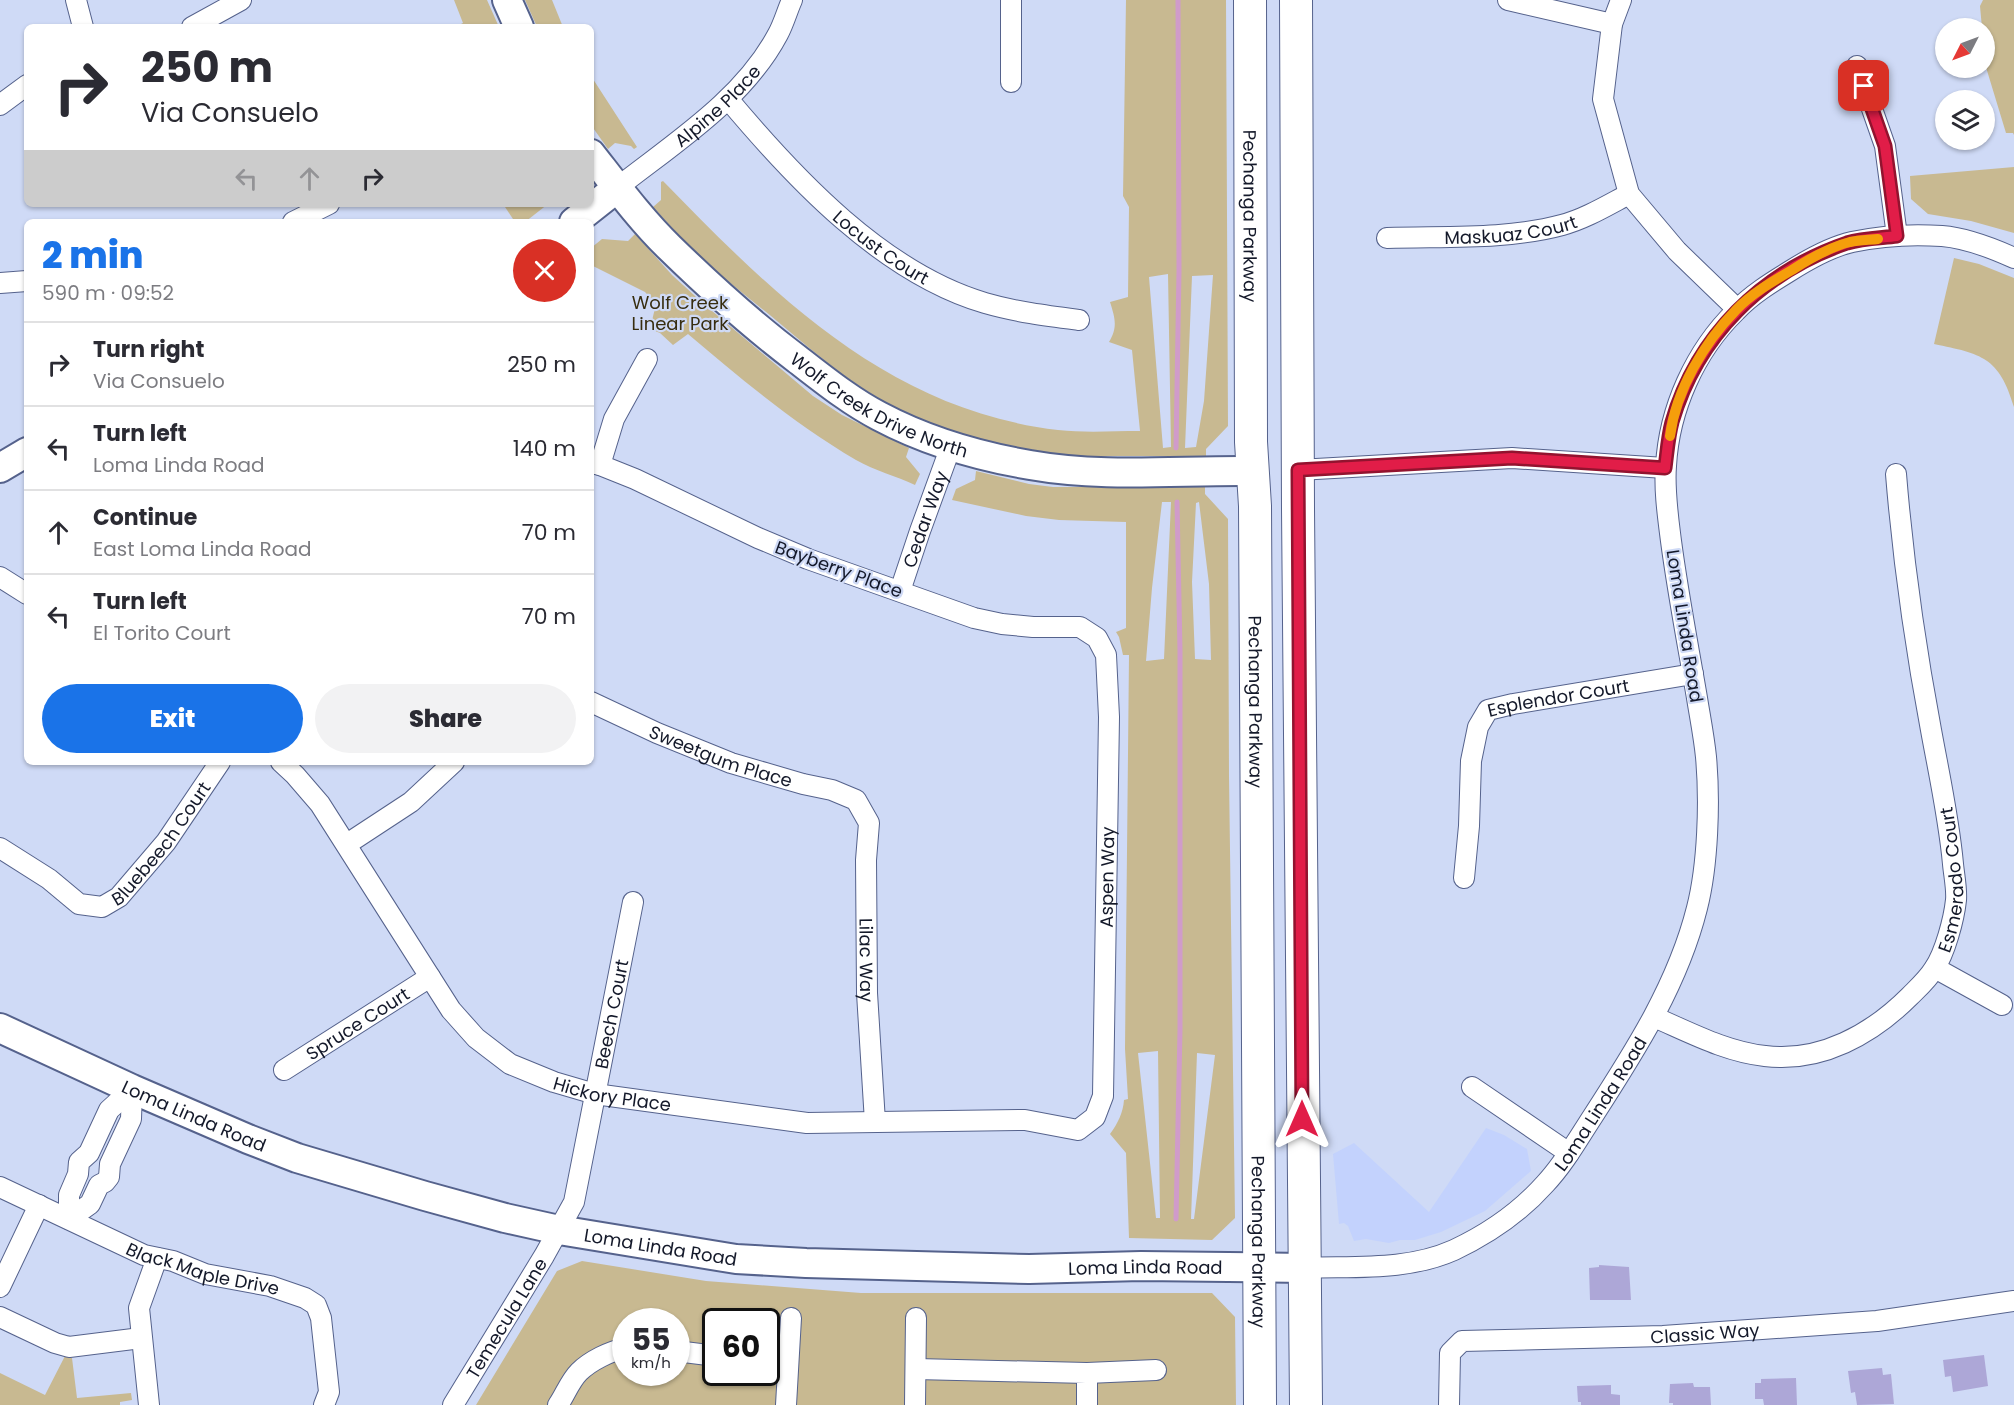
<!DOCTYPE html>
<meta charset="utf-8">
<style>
body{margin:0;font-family:Poppins,sans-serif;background:#f2f2f3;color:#2b2b33;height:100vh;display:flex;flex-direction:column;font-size:22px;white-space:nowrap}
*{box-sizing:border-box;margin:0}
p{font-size:20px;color:#7c7c81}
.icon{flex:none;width:33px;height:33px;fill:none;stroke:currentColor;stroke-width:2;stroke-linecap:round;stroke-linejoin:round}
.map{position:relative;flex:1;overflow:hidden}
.side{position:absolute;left:24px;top:219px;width:570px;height:546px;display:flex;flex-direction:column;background:#fff;border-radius:9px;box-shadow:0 2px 4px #0004}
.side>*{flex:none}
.hud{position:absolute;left:24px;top:24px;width:570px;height:183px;border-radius:9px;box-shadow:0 2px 4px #0004;background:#fff;color:#2b2b33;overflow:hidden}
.needle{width:39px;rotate:228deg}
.fabs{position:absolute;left:1935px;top:18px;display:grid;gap:12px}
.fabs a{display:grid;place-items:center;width:60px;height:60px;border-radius:50%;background:#fff;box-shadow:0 2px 4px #0004;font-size:30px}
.speed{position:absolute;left:612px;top:1308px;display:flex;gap:12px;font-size:30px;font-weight:700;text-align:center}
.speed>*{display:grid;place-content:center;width:78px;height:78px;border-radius:50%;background:#fff;box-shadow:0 2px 4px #0004;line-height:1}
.speed small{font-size:15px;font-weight:400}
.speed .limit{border:3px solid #111;border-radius:9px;background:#fff;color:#111}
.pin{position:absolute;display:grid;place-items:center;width:51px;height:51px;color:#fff;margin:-26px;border-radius:12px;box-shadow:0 3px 9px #0006}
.me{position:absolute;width:66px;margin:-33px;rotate:0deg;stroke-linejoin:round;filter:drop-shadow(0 0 4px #0008)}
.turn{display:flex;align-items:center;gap:21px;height:126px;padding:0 18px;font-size:27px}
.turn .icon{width:78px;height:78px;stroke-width:2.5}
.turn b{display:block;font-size:42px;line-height:51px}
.lanes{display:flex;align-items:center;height:57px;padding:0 18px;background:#0003;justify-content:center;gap:30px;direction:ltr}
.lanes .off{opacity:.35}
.round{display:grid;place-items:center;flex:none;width:63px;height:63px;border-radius:32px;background:#f2f2f3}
.overview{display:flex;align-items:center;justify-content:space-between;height:102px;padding:0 18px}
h1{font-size:36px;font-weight:800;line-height:45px;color:#1a73e8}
.primary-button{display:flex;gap:12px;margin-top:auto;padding:12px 18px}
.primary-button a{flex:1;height:69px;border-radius:36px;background:#1a73e8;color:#fff;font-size:24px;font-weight:800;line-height:69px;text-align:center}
.primary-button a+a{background:#f2f2f3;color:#2b2b33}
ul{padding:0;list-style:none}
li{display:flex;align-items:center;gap:18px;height:84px;padding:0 18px;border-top:2px solid #e1e1e2}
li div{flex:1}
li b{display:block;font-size:22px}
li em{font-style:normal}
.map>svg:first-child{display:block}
</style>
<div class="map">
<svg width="2014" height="1405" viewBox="0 0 2014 1405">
<rect width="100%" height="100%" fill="#cfdaf6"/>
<polygon fill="#c3d2fd" points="1486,1128 1504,1135 1527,1149 1531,1171 1485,1211 1441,1232 1415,1240 1400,1240 1389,1243 1366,1239 1354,1241 1348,1226 1344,1223 1339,1224 1333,1154 1354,1143 1429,1212"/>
<g fill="#c8b991" fill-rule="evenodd">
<polygon points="454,0 487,0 499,27 455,27 463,23"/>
<polygon points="525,0 552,0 563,27 537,27"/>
<path d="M1126,0H1226L1228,426L1206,449V456H1109C1083,459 1055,454 1028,449C984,441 939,429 898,409C853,386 815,353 777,321C748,297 717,274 690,247C677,234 665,220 653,207L661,200V182L663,181C776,297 889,410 1058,430C1085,433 1113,431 1140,431L1132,350L1109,342C1118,327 1115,318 1110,302L1128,297L1129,207L1123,196ZM1168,274L1171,447L1163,448L1149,277ZM1213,275L1204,401L1196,447L1185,448L1192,276Z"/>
<polygon points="1983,0 2014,0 2014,135 2013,133 2006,133 1985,64 1984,28 1982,28 1980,6"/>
<polygon points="591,76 637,147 634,149 631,146 615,143 608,149 591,125"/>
<polygon points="2014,167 2014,233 1971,221 1928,214 1911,199 1910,176"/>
<polygon points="503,204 548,204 525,222 515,222"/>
<path d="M635,234L672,275L705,305L813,396L842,415L909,448L906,457L920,474L915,485C896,476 875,471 856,460C796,425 741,379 688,334L673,345L660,333L650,329L656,304L645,292L591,265V248L602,239L628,241Z"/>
<path d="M1954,258L1979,264L2014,278V407C1999,357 1982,354 1934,344Z"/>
<path d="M976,471L1029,484L1053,487H1205V494L1228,519L1229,776L1235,1218L1212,1240L1129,1238L1126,1153L1110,1134C1118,1123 1123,1113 1124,1100L1128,1099L1125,1049L1129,655H1123L1119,637L1116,632L1126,628V522L1059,520L1026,516L952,500L956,489L975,480ZM1162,502H1171L1164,659L1146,661L1152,588ZM1199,502L1209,584L1211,660L1195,659L1192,582L1196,503ZM1158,1051L1160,1218H1156L1138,1053ZM1197,1053L1215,1055L1194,1219H1191Z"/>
<path d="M582,1261L706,1281L861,1293H1212L1235,1317L1236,1405H476L557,1271ZM626,1322H676V1372H626ZM716,1322H766V1372H716Z"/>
<polygon points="65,1356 72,1358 77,1398 131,1393 132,1400 120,1402 120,1405 0,1405 0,1373 45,1395"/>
</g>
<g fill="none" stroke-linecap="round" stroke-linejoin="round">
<g stroke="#d09bca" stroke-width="5">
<polyline points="1176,448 1179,271 1178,0"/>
<polyline points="1176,1219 1180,1030 1180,651 1177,502"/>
</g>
</g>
<g fill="#ada7d7">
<polygon points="1599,1265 1629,1267 1631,1300 1590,1300 1589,1268 1599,1267"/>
<polygon points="1984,1355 1988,1386 1953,1392 1951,1376 1945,1377 1943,1360"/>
<polygon points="1882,1368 1883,1375 1891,1374 1894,1404 1857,1405 1855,1392 1851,1393 1848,1371"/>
<polygon points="1796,1378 1797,1405 1764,1405 1763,1399 1755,1399 1755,1383 1761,1383 1761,1379"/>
<polygon points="1693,1383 1694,1387 1710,1387 1711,1405 1673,1405 1673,1403 1669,1403 1670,1384"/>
<polygon points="1611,1385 1611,1394 1620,1395 1620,1405 1581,1405 1581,1402 1578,1402 1577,1386"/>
</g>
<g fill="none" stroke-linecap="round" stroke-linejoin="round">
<defs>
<g id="street">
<polyline points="76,0 83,27"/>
<polyline points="1011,0 1011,82"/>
<polyline points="1508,0 1612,24"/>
<polyline points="1621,0 1612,24 1603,99 1629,194 1677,251 1737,309"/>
<polyline points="192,27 241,0"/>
<polyline points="1857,66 1885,146 1897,236"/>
<path id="s1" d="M728,99C795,179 883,273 985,303C1016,312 1048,316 1079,320"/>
<polyline points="0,105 27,85"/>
<path id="s2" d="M617,188C674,143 743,100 778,34C784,23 787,11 792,0"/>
<polyline points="293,222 329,204"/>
<path id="s3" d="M1387,238C1445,236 1506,240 1562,225C1585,219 1608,205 1629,194"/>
<polyline points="0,283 27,281"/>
<polyline points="600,465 614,419 647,359"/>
<polyline points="1298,470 1512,458 1665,468"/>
<polyline points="0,577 27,594"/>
<path id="s4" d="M900,591L920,531L951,446"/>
<path id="s5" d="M591,702L657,733L731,763L803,784L832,790L856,800L869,823L866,860L867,993L875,1122"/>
<path id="s6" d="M281,762L295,775L320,804L451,1010L476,1038L510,1064L554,1082L595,1094L807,1123L1025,1120L1078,1130L1095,1117L1103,1096L1109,717L1106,655L1097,638L1080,627H1033L1002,624L974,618L808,559L758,538L635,479L600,465L591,463"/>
<polyline points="347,844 411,802 454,762"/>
<path id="s7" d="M0,848L49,879L79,904L102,907L119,897L166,842L220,762"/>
<path id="s8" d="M1464,878L1469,826L1471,761L1478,727L1488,710L1513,704L1693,674"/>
<polyline points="1935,968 2002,1005"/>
<path id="s9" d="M1654,1017C1689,1032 1726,1052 1765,1056C1821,1063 1872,1034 1910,996C1918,988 1928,979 1934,969C1945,953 1954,919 1956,900C1957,889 1954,875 1953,864C1949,819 1939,774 1931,730C1915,645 1903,560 1896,474"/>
<path id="s10" d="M284,1070L430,977"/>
<polyline points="1472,1087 1569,1153"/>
<path id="s11" d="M0,1187L144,1255L173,1261L205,1274L270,1286L305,1298L316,1305L321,1318L329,1392L324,1405"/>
<polyline points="69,1219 90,1204 99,1185 105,1182 109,1177 110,1164 131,1119 132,1089"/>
<polyline points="69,1219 69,1195 78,1174 79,1162 89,1153 109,1110 132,1089"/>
<path id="s12" d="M1305,1268C1355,1266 1407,1271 1454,1250C1488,1234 1520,1212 1545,1184C1564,1164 1578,1139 1593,1116C1635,1051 1678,984 1697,908C1708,865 1710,801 1706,757C1704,737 1700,717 1697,698C1688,645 1678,594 1671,541C1668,517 1664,490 1666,466C1669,409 1695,351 1736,311C1751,295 1772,282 1790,271C1809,259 1830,247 1852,242C1880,236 1913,234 1942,236C1966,238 1992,248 2014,258"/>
<polyline points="0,1287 39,1205"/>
<polyline points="0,1317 55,1343 69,1347 141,1338"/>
<polyline points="676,1351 716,1356"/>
<polyline points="766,1362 788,1365"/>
<polyline points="916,1369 1087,1373 1087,1405"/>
<polyline points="1087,1373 1156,1370"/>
<polyline points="149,1405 139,1308 157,1258"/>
<path id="s13" d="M453,1405L544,1256L574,1202L633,902"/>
<path d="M558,1405C565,1395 570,1381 579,1372C590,1361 610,1351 626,1348"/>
<polyline points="786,1405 791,1318"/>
<polyline points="915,1405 916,1318"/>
<path id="s14" d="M1449,1405L1450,1353L1462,1341L1663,1336L1877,1321L2014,1301"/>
</g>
<g id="secondary">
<polyline points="507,0 519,27"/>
<path id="s15" d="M591,154C616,186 641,220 670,248C710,287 752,325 797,359C823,379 850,401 879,416C926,441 977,456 1030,465C1103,478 1178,470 1252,471"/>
<polyline points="574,222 617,188"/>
<polyline points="0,468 27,452"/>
<path id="s16" d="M0,1028L132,1089L248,1139L297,1158L425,1196L505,1218L559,1230L736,1259L806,1263L1029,1269L1141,1266L1305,1268"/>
</g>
<g id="primary">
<path id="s17" d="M1250,0L1251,442L1255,506L1260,1405"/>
<polyline points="1296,0 1298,509 1306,1405"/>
</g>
</defs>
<use href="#street" stroke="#55628c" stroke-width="22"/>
<use href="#secondary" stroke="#55628c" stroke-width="32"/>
<use href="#primary" stroke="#55628c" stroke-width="34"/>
<use href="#street" stroke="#fff" stroke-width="20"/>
<use href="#secondary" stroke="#fff" stroke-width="28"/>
<use href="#primary" stroke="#fff" stroke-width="32"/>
</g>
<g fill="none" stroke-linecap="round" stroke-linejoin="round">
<defs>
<path id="route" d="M1302,1119L1298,470L1512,458L1665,468C1667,453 1668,437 1672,422C1697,336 1762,272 1847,243C1863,238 1881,238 1897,236L1885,146L1864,86"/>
</defs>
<use href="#route" stroke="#92132f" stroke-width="15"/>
<use href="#route" stroke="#e11d48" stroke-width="10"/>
<path stroke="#f59e0b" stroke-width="10" d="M1670,436C1676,390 1704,343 1736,310C1751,294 1773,281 1792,270C1809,259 1830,247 1850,242C1859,240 1869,240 1878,239"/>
</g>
<g text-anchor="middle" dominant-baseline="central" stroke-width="4.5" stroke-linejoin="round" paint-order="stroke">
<g font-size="18" fill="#14192a" stroke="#cfdaf6">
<text stroke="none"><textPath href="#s2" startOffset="130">Alpine Place</textPath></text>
<text stroke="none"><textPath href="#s17" startOffset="216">Pechanga Parkway</textPath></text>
<text stroke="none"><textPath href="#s3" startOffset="124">Maskuaz Court</textPath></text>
<text stroke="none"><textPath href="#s1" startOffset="214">Locust Court</textPath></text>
<text stroke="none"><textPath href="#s15" startOffset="387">Wolf Creek Drive North</textPath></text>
<text stroke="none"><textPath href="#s4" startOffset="76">Cedar Way</textPath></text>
<text transform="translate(839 569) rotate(20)">Bayberry Place</text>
<text transform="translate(1685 626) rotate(81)">Loma Linda Road</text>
<text stroke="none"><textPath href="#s8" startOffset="243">Esplendor Court</textPath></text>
<text stroke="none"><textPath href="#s17" startOffset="702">Pechanga Parkway</textPath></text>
<text stroke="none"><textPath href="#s5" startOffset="141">Sweetgum Place</textPath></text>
<text stroke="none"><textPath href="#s7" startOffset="208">Bluebeech Court</textPath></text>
<text stroke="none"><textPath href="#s6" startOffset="1221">Aspen Way</textPath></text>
<text stroke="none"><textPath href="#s9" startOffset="410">Esmerado Court</textPath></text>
<text stroke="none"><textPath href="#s5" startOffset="447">Lilac Way</textPath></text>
<text stroke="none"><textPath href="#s13" startOffset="428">Beech Court</textPath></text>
<text stroke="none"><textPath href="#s10" startOffset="87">Spruce Court</textPath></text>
<text stroke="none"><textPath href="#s6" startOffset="489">Hickory Place</textPath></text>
<text stroke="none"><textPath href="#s12" startOffset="362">Loma Linda Road</textPath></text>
<text stroke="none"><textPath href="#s16" startOffset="213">Loma Linda Road</textPath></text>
<text stroke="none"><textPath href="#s17" startOffset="1242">Pechanga Parkway</textPath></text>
<text stroke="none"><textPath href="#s16" startOffset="699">Loma Linda Road</textPath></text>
<text stroke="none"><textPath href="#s16" startOffset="1185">Loma Linda Road</textPath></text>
<text stroke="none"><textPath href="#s11" startOffset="220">Black Maple Drive</textPath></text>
<text stroke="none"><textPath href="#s13" startOffset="102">Temecula Lane</textPath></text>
<text stroke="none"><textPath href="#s14" startOffset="312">Classic Way</textPath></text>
</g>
<g font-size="18" fill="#372d0f" stroke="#cfdaf6">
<text x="680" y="302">Wolf Creek<tspan x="680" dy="21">Linear Park</tspan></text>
</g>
</g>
</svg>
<div class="fabs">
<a><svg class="needle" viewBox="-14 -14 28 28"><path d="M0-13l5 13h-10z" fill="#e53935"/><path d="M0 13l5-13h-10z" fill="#7c7c81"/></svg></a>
<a><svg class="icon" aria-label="layers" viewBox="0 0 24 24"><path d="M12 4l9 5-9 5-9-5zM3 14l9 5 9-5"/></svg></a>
</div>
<div class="speed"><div>55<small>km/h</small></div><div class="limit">60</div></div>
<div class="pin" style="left:1864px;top:86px;background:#d93025"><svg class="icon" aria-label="arrive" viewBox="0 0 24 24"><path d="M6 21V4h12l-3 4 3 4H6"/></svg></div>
<svg class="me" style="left:1302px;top:1119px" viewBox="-20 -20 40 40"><path d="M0-17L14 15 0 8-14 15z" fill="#e11d48" stroke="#fff" stroke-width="4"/></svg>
<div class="hud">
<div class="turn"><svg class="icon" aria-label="right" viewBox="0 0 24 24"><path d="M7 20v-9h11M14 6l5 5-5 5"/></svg><div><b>250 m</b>Via Consuelo</div></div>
<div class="lanes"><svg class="icon off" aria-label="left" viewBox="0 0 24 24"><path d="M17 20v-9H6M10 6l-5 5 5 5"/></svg><svg class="icon off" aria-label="ahead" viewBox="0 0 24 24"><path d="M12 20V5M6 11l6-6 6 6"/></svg><svg class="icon" aria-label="right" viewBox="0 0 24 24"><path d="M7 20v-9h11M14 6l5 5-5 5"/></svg></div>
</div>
<section class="side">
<div class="overview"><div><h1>2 min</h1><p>590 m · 09:52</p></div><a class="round" style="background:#d93025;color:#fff"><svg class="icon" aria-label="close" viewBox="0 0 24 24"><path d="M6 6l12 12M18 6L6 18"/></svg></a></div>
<ul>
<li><svg class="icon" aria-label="right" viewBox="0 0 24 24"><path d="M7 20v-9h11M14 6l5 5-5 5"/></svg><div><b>Turn right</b><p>Via Consuelo</p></div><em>250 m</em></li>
<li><svg class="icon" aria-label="left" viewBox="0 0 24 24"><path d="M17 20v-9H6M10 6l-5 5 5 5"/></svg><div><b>Turn left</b><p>Loma Linda Road</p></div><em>140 m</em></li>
<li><svg class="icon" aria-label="ahead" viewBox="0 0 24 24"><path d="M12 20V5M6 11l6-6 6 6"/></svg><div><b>Continue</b><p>East Loma Linda Road</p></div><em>70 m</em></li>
<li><svg class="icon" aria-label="left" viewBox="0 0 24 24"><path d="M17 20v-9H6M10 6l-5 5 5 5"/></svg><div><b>Turn left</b><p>El Torito Court</p></div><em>70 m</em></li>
</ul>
<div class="primary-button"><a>Exit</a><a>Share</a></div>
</section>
</div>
